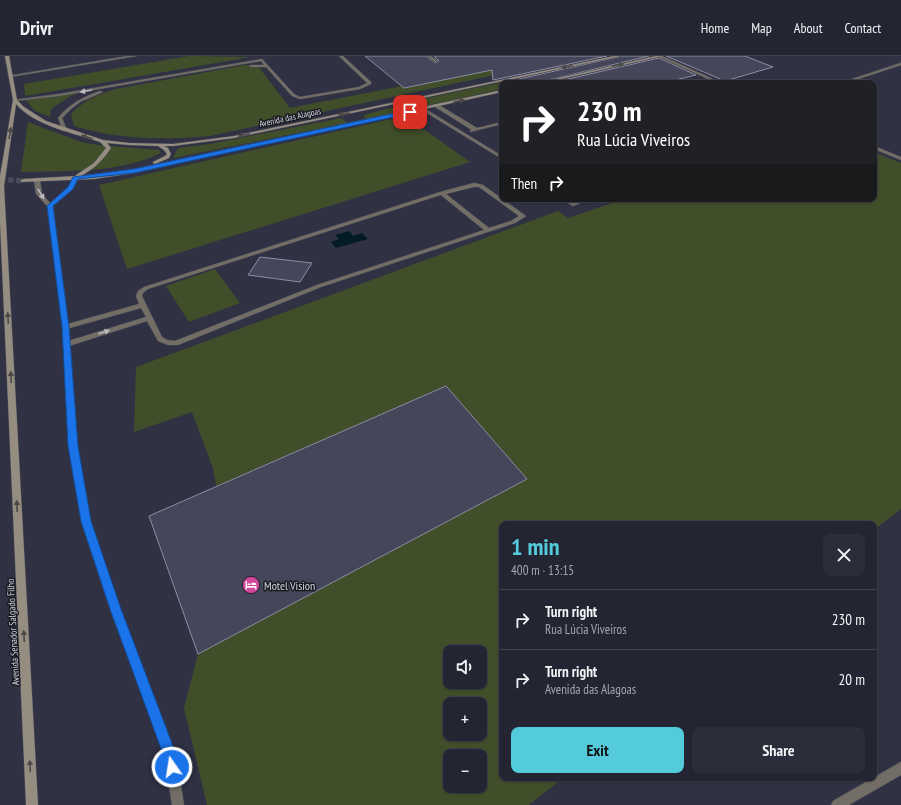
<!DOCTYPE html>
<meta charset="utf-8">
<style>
body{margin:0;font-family:"PT Sans Narrow",sans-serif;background:#2c2d3a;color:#f1f3f6;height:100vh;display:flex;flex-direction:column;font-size:15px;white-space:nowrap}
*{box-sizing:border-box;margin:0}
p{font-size:13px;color:#a3a5ac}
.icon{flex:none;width:22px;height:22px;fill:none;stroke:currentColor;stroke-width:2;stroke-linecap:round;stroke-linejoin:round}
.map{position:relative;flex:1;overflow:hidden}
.side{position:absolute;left:499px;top:465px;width:378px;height:260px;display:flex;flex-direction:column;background:#242532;border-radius:8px;box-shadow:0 1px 3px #0004,0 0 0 1px #41424d}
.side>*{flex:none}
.top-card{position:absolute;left:499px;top:24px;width:378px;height:122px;border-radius:8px;box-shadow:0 1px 3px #0004,0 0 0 1px #41424d;background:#202124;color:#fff;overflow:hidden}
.fabs{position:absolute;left:443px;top:589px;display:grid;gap:8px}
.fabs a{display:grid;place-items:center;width:44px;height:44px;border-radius:8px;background:#242532;box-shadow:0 1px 3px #0004,0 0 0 1px #41424d;font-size:20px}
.pin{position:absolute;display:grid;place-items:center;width:34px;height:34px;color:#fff;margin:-17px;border-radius:8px;box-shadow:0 2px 6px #0006}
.me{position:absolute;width:44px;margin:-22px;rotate:347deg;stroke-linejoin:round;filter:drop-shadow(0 0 3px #0008)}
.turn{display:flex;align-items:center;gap:14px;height:84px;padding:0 12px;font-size:18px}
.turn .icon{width:52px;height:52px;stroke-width:2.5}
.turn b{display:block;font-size:28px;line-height:34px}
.then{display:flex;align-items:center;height:38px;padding:0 12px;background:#0003;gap:8px;font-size:15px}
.round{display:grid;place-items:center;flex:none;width:42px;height:42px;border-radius:8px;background:#2c2d3a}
.headline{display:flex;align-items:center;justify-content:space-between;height:68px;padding:0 12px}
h1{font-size:24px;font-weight:600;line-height:30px;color:#53cbdb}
.primary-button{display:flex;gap:8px;margin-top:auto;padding:8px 12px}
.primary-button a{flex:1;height:46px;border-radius:8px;background:#53cbdb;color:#111;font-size:16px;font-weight:600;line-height:46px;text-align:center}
.primary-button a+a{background:#2c2d3a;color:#f1f3f6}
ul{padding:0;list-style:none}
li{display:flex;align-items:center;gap:12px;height:60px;padding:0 12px;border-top:1px solid #41424d}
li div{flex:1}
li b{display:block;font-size:15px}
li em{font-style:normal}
header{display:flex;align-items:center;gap:24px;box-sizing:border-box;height:56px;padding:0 20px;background:#242532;border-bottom:1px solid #41424d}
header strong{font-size:19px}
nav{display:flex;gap:22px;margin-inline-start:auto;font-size:14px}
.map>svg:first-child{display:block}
</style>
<header>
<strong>Drivr</strong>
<nav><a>Home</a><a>Map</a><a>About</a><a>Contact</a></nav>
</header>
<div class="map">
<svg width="901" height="749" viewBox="0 0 901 749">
<rect width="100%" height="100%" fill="#303143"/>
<g fill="#414e2a" fill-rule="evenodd">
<polygon points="189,0 251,1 25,40 24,28"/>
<path d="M557,0H584L210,80C162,84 121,84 74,70L71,58C84,44 98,38 116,33L245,9L258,10L290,52L402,30L404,32Z"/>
<polygon points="629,0 654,0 570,17 502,27 502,33 366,63 363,59 407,48 413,45"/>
<polygon points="80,36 69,41 51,53 50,61 35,55 25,43 43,42"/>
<polygon points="405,60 470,106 127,213 99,129"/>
<polygon points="341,62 348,67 173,102 178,92 210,88"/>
<path d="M28,66L81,86L98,89L159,94L161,97C122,117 65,115 21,116Z"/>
<path d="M874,96L901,107V453L874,474V468H502V722H563L529,749H207L184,652L198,598L527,423L446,330L216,430L213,412L192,356L134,376L136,311L558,155L568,162L624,143H874ZM450,596H480V626H450ZM450,648H480V678H450ZM450,700H480V730H450Z"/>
<polygon points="215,213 240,247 189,266 166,230"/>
</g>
<polygon fill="#031b25" points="349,175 353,180 362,177 368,183 336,192 331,186 339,183 335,179"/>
<g fill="#454659" stroke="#8c8ea3">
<polygon points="365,0 426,0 435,7 439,5 434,0 607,0 493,24 492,14 404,32"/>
<polygon points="622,0 649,0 536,27 501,27"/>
<polygon points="666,0 745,0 773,11 725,25"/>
<polygon points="659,2 696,19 663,27 551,27"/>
<polygon points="260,201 312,207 300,226 248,219"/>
<polygon points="446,330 527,423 198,598 149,460"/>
</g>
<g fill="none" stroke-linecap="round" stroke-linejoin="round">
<polyline stroke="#494a5b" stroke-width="5.5" stroke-dasharray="5.5 2.5" stroke-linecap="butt" points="0,123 23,125"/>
<defs>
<g id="lane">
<polygon points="128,0 137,0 10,21 8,20"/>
<polygon points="339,0 343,0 371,26 371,28 360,33 300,43 292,40 266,11 251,11 249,10 251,9 264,9 261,5 59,40 15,45 13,44 59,38 262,3 294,38 300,41 359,31 367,27"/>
<polygon points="427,0 431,0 438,5 435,6"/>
<polygon points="716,24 717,26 709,27 710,26"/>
<path d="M100,35L103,36L80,46L71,53L62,62L67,74L63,75L58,62C69,48 83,41 100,35Z"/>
<polygon points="435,49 439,49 477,72 502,66 502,68 470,76 470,74 472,74 435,51"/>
<polygon points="424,52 502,100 502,103 422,54 422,52"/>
<path d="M474,127L483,129L526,160L515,167L321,231L178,289H168L158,285L147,265L69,290H67L63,288L65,286L146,261L141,252L66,273L63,271L64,269L139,248L136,240L138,235L144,231L440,136ZM474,131H479L519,160L511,165L489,172L446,138ZM441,139L484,174L317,229L175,285L167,284L162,281L142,240L143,237L148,233Z"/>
<polygon points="562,143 569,143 574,146 583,143 591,143 573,150"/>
</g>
<g id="street">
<polygon points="657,0 662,0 722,27 717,27"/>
<polygon points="901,7 901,9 846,27 840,27"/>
<polygon points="874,90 901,101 901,104 874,93"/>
<polygon points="73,121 78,122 73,133 53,150 69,271 77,390 91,465 120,553 176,698 184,749 172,749 164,698 110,553 81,465 69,390 63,271 47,150 36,138 34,124 37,122 40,124 42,138 50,147 69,131"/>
<polygon points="901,706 901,719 849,749 831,749 833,745"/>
</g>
<g id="secondary">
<path d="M5,0H9L17,44L24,51L46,65L103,84L129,87L173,88L234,80L614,0H621L234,82L173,90H164L168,92L171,98L169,102L155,108L153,107V106L165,100L167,98L164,94L158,90L129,89L107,87L111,92C103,104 94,113 81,120L134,113L502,34V36L134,117L94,123L21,126V124L23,123L76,120V119L94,107L106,92L100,86C74,77 35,70 16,48L4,130L38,749H26L0,166V120L13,44Z"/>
<polygon points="656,0 663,0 544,27 537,27"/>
</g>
</defs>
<use href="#lane" stroke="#4e4f5f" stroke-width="1"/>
<use href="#street" stroke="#4e4f5f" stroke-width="1"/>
<use href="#secondary" stroke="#4e4f5f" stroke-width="1"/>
<use href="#lane" fill="#726e65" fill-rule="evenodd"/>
<use href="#street" fill="#726e65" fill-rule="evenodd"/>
<use href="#secondary" fill="#958e80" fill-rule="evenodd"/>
</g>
<defs><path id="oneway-solid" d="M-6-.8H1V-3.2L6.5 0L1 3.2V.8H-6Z"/></defs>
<g fill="#4b4848">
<use href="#oneway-solid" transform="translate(618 9) rotate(-12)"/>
<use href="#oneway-solid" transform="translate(567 11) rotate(168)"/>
<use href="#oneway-solid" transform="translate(459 45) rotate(-12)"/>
<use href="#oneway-solid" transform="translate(344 58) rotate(168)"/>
<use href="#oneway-solid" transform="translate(10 77) rotate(-81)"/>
<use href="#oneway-solid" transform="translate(244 79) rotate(168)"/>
<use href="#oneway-solid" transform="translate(87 81) rotate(-163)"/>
<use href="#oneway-solid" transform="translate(8 262) rotate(-93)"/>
<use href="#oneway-solid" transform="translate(11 321) rotate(-93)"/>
<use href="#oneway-solid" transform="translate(17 450) rotate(-93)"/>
<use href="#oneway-solid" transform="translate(24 580) rotate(-93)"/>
<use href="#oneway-solid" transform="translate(30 710) rotate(-93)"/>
</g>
<g fill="#bcbbc1">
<use href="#oneway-solid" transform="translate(86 35) rotate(170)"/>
<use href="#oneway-solid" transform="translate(41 138) rotate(59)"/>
<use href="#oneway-solid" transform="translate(104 276) rotate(-17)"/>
</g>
<polygon fill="#1a73e8" stroke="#114b97" points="410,54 412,55 412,57 134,117 78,123 73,133 53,150 69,271 78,390 91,465 121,553 176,698 179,711 177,715 172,717 167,715 163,698 110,553 81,465 68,390 62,271 47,150 68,131 73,121 134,113"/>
<defs>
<symbol id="hotel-disc" viewBox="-11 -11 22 22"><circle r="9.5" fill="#d1479c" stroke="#191a22"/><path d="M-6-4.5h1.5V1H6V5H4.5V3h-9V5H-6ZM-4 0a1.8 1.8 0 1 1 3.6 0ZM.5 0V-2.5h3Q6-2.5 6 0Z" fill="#fff"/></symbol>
</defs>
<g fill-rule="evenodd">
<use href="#hotel-disc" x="241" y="519" width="20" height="20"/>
</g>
<g text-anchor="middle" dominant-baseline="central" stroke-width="3" stroke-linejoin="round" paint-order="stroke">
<g font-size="9" fill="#d4d5e0" stroke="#191a22">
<text transform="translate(290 61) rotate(-12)">Avenida das Alagoas</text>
</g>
<g font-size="10" fill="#d4d5e0" stroke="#191a22">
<text transform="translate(13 576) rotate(-93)">Avenida Senador Salgado Filho</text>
</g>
<g font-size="12" fill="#d4d5e0" stroke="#191a22" text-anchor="start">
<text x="264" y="529">Motel Vision</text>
</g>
</g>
</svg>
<div class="fabs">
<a><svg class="icon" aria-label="sound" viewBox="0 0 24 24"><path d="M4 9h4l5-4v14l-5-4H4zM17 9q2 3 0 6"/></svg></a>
<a>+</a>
<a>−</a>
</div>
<div class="pin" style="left:410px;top:56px;background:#d93025"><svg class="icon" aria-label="arrive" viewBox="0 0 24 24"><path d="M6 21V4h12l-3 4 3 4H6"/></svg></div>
<svg class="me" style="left:172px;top:711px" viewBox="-20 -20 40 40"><circle r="17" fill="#1a73e8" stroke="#fff" stroke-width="3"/><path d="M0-11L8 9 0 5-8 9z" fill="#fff"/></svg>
<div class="top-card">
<div class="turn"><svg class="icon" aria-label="right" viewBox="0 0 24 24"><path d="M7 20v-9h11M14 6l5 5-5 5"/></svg><div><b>230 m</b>Rua Lúcia Viveiros</div></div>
<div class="then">Then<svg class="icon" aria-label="right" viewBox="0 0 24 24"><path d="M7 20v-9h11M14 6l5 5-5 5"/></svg></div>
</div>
<section class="side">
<div class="headline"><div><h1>1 min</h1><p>400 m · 13:15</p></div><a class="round"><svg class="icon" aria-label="close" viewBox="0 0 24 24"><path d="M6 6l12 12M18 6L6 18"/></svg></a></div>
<ul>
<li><svg class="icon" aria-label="right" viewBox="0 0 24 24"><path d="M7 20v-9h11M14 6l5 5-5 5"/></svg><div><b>Turn right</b><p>Rua Lúcia Viveiros</p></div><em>230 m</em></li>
<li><svg class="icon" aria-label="right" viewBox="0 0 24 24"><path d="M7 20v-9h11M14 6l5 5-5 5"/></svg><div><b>Turn right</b><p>Avenida das Alagoas</p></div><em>20 m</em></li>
</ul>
<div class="primary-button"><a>Exit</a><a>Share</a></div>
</section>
</div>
